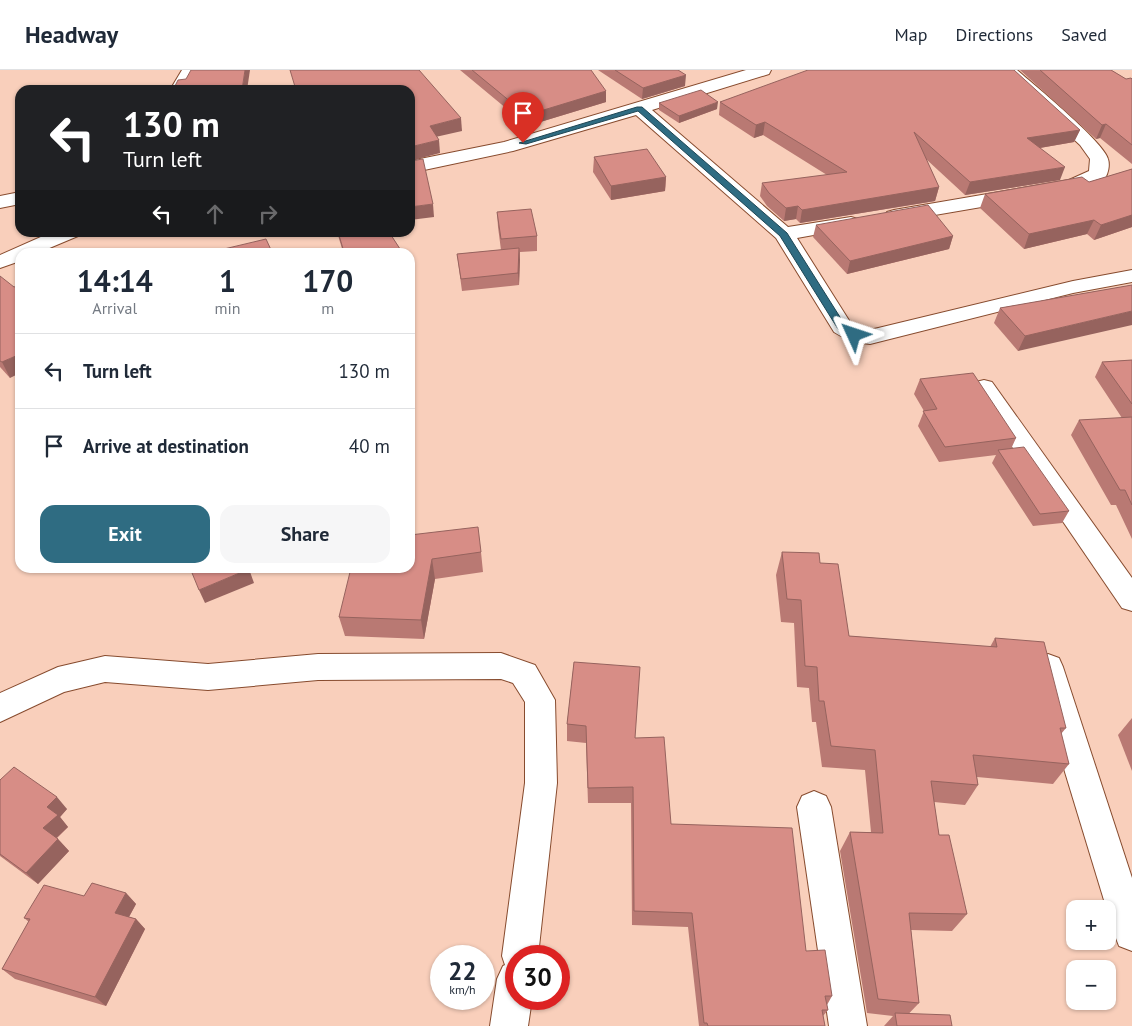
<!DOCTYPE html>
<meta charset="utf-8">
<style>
body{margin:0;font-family:"PT Sans",sans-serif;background:#f6f6f7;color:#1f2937;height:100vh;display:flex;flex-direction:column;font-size:19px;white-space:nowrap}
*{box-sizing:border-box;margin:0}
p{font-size:16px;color:#747a83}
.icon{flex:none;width:28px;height:28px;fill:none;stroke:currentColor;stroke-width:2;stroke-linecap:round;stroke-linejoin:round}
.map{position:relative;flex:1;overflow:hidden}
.drawer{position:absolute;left:15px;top:178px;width:400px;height:325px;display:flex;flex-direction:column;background:#fff;border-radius:15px;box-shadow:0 1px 4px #0004}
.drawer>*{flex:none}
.banner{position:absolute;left:15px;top:15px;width:400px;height:152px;border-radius:15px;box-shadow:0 1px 4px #0004;background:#202124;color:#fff;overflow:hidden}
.buttons{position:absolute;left:1066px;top:830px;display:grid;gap:10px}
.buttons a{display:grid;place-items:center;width:50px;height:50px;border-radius:10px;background:#fff;box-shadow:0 1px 4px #0004;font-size:25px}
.speed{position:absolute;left:430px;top:875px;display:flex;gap:10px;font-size:25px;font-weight:700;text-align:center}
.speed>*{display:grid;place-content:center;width:65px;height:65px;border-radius:50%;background:#fff;box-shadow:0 1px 4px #0004;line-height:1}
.speed small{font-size:12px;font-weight:400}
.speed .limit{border:8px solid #d22;background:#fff;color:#111}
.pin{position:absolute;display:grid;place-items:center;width:42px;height:42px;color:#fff;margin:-51px -21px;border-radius:50% 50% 50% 0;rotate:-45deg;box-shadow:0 0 5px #0007}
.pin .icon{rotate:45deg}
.me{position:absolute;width:55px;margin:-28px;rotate:312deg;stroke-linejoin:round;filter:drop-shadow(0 0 4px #0008)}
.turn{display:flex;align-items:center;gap:18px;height:105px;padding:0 25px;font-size:22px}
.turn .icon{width:65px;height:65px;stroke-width:2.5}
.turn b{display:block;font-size:35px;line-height:42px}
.lanes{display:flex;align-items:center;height:48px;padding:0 25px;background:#0003;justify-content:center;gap:25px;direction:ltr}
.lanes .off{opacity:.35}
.eta{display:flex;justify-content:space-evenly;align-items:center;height:85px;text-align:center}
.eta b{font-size:30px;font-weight:700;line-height:35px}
.cta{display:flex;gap:10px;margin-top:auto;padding:10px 25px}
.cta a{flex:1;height:58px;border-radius:15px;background:#2f6c82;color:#fff;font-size:20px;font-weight:700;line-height:58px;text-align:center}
.cta a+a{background:#f6f6f7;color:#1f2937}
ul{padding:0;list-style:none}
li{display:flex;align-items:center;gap:15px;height:75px;padding:0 25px;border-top:1px solid #e0e1e3}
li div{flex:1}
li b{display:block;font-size:19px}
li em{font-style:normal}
header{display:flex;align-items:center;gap:30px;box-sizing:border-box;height:70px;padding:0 25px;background:#fff;border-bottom:1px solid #e0e1e3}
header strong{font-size:24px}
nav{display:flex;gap:28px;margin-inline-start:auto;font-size:18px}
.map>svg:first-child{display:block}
</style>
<header>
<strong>Headway</strong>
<nav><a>Map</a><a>Directions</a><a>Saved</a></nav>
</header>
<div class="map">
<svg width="1132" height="956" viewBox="0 0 1132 956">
<rect width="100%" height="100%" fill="#f9cfbb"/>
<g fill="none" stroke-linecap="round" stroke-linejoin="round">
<defs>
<g id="minor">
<polygon points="182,0 198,0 188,20 170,20"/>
<path d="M746,0H771L769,4L652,40L788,157L851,147L858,149L861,153L858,157L797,168L850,252L860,259L870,260L1073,211L1132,200V212L1073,223L870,274C856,272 846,270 834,262L776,168L636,45L513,81L410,103V91L504,72Z"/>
<path d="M999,0H1017C1034,15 1104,72 1108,89C1110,95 1108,104 1105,108L1074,121L894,152L887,150L884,146L887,142L894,140L1069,110L1089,101L1090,89L1080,75Z"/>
<polygon points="20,122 20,134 0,138 0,126"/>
<polygon points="52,162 81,162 78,166 40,182 20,182 20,191 0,198 0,185"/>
<polygon points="984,310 992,312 1132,508 1132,541 1122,538 976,324 972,318 976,312"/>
<polygon points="501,583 535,595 555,630 557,713 538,886 516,886 516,929 532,929 528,956 490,956 497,909 503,896 505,895 502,886 525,713 525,632 513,613 501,609 318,610 208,620 105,612 64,622 0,652 0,623 58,597 105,586 208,594 318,584"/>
<polygon points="1048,584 1059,588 1063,597 1132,808 1132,881 1119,876 1114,863 1033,597 1037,588"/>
<polygon points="814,721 826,726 831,737 867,956 829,956 797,737 802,726"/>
</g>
</defs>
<use href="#minor" stroke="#874b2e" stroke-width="2"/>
<use href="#minor" fill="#fff" fill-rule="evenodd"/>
</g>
<g fill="#b97973">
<polygon points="460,0 591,0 606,32 537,53 534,51 524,53"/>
<polygon points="598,0 678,0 685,16 642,29"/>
<polygon points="1020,0 1111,0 1126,9 1132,9 1132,94 1100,68 1096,69"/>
<polygon points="720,32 1080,60 1074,72 1040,78 1060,110 965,125 926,89 939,117 935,131 800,153 796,149 784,151 767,136 760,126 762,113 827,105 763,65 754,68 719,45"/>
<polygon points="659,33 717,39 679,53 659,40"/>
<polygon points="594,87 666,107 665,121 611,130 593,102"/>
<polygon points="1132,99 1132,157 1094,170 1087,164 1024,179 980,138 985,124 1089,112"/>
<polygon points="497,142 537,166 537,181 520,182 519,215 462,221 457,184 501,180 498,157"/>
<polygon points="816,155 953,166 949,179 847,204 813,167"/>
<polygon points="337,162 389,162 402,182 343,182"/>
<polygon points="0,206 10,308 0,297"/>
<polygon points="1132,215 1018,281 994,253 1000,238"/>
<polygon points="1132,290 1132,469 1116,435 1111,435 1071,365 1079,350 1122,348 1095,307 1102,292"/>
<polygon points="920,309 1016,368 1011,379 1069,441 1062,453 1033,456 992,393 996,385 939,392 918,356 924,341 914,324"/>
<polygon points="410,465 481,482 483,502 435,509 424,569 345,566 339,547"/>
<polygon points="782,482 820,493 849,566 990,577 995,568 1066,658 1061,664 1069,694 1053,714 977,707 978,715 965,735 934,732 939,765 967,844 952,861 911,860 919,933 897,956 884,956 893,946 867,943 840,781 850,762 871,762 865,700 822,697 816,652 812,652 809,618 797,617 794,553 781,552 776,505"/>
<polygon points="574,592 635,668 671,754 806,881 832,926 827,935 828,940 823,946 825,956 699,956 688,857 632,855 631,733 588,733 586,673 567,671 567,654"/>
<polygon points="1132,648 1132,701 1118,665"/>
<polygon points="0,710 67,739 60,747 68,757 57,768 69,781 38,814 0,786"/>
<polygon points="126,823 136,834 129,847 136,849 145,859 106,936 15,909 2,899 29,852 24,848 84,826"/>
</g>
<g fill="#96635e">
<polygon points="245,0 250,0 247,20 242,20"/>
<polygon points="686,5 685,16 642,29 643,18"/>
<polygon points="606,21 606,32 537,53 537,42"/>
<polygon points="718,32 717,39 679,53 679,46"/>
<polygon points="534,39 534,51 524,53 523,42"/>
<polygon points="461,48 462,61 431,68 430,56"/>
<polygon points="765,52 763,65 754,68 756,55"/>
<polygon points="1106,54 1100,68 1096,69 1102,55"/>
<polygon points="1080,60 1074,72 1022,81 1027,68"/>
<polygon points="439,70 440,83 410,91 410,77"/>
<polygon points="1065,97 1060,110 965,125 970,112"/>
<polygon points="666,107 665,121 611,130 611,116"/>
<polygon points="939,117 935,131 800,153 802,140"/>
<polygon points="433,134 434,147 410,150 410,137"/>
<polygon points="798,136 796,149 784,151 786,138"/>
<polygon points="1132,145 1132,157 1094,170 1101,155"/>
<polygon points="1094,150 1087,164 1024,179 1029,164"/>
<polygon points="953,166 949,179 847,204 850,191"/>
<polygon points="519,178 520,190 519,215 518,203"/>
<polygon points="1132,241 1132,255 1018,281 1025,266"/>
<polygon points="18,285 20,288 20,303 10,308 2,292"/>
<polygon points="432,489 435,509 424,569 421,550"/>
<polygon points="249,499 254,513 205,533 199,520"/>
<polygon points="57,727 67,739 60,747 68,757 54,770 43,758 47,737"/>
<polygon points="58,769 69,781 38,814 26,803"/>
<polygon points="126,823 136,834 125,854 115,843"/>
<polygon points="136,849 145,859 106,936 95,927"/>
</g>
<g fill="#d78d86" stroke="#96635e">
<polygon points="191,0 245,0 242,20 173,20 178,10 186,9"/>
<polygon points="290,0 419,0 461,48 430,56 439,70 410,77 410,20 296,20"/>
<polygon points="472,0 591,0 606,21 537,42 534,39 523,42"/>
<polygon points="615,0 678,0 686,5 643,18"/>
<polygon points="808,0 1014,0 1080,60 1027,68 1065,97 970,112 914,62 939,117 802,140 798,136 786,138 769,123 762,113 847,102 765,52 756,55 720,32"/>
<polygon points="1040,0 1111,0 1126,9 1131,8 1132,9 1132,75 1106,54 1102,55"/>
<polygon points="701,20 718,32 679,46 659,33"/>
<polygon points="647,79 666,107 611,116 594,87"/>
<polygon points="423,89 433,134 410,137 410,91"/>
<polygon points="1132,99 1132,145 1101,155 1094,150 1029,164 985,124 1082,107 1089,112"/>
<polygon points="928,135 953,166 850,191 816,155"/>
<polygon points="531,139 537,166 501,169 497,142"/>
<polygon points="338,162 389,162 402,182 344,182"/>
<polygon points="266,169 272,182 225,182 224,179"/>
<polygon points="519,178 518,203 461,209 457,184"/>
<polygon points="0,206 14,217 20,215 20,290 18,285 2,292 0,291"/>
<polygon points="1132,215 1132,241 1025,266 1000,238"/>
<polygon points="1132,290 1132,334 1102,292"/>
<polygon points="973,303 1016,368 945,377 923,341 937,339 920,309"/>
<polygon points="1132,347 1132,435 1125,420 1120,420 1079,350"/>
<polygon points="1024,377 1069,441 1040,444 998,380"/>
<polygon points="478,457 481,482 432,489 421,550 339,547 351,498 410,498 410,465"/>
<polygon points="782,482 819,483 820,493 838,494 849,566 997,577 995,568 1044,572 1066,658 1060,658 1069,694 973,685 978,715 931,711 939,765 949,765 967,844 909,843 919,933 878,929 850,762 883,763 875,680 831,676 824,631 819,631 817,597 805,596 801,530 787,529"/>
<polygon points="190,498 248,498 249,499 199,520"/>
<polygon points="574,592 640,597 635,668 664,667 671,754 792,758 806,881 825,880 832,926 825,926 828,940 822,940 825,956 708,956 707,953 704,953 692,843 634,841 633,717 588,718 586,656 567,654"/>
<polygon points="14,697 57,727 47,737 58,745 43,758 58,769 26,803 0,784 0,710"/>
<polygon points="92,813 126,823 115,843 136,849 95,927 2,899 30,849 24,848 44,815 84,826"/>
<polygon points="895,943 950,945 952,956 897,956"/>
</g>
<polygon fill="#2f6c82" stroke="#1f4654" points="637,37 642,37 787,163 845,255 858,263 858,267 851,267 838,259 780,166 638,41 526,74 519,73"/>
</svg>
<div class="buttons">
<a>+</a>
<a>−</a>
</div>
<div class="speed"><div>22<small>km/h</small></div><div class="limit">30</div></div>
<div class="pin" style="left:523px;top:73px;background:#d93025"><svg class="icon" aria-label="arrive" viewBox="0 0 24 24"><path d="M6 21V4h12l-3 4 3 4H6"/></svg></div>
<svg class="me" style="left:854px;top:265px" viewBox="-20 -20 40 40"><path d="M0-17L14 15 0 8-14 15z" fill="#2f6c82" stroke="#fff" stroke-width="4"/></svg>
<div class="banner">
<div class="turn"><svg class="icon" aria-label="left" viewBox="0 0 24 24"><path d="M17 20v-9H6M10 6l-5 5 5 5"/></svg><div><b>130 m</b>Turn left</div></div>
<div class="lanes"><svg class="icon" aria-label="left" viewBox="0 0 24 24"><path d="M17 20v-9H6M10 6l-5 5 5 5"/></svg><svg class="icon off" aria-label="ahead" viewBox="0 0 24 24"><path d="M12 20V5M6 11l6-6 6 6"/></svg><svg class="icon off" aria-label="right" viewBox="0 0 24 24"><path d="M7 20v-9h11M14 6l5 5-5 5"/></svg></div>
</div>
<section class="drawer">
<div class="eta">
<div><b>14:14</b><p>Arrival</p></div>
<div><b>1</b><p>min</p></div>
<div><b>170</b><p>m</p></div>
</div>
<ul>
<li><svg class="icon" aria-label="left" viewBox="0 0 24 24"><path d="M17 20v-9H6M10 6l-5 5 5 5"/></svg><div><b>Turn left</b></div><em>130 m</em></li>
<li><svg class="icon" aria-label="arrive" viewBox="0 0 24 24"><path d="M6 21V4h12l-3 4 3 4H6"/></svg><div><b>Arrive at destination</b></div><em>40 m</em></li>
</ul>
<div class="cta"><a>Exit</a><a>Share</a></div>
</section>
</div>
